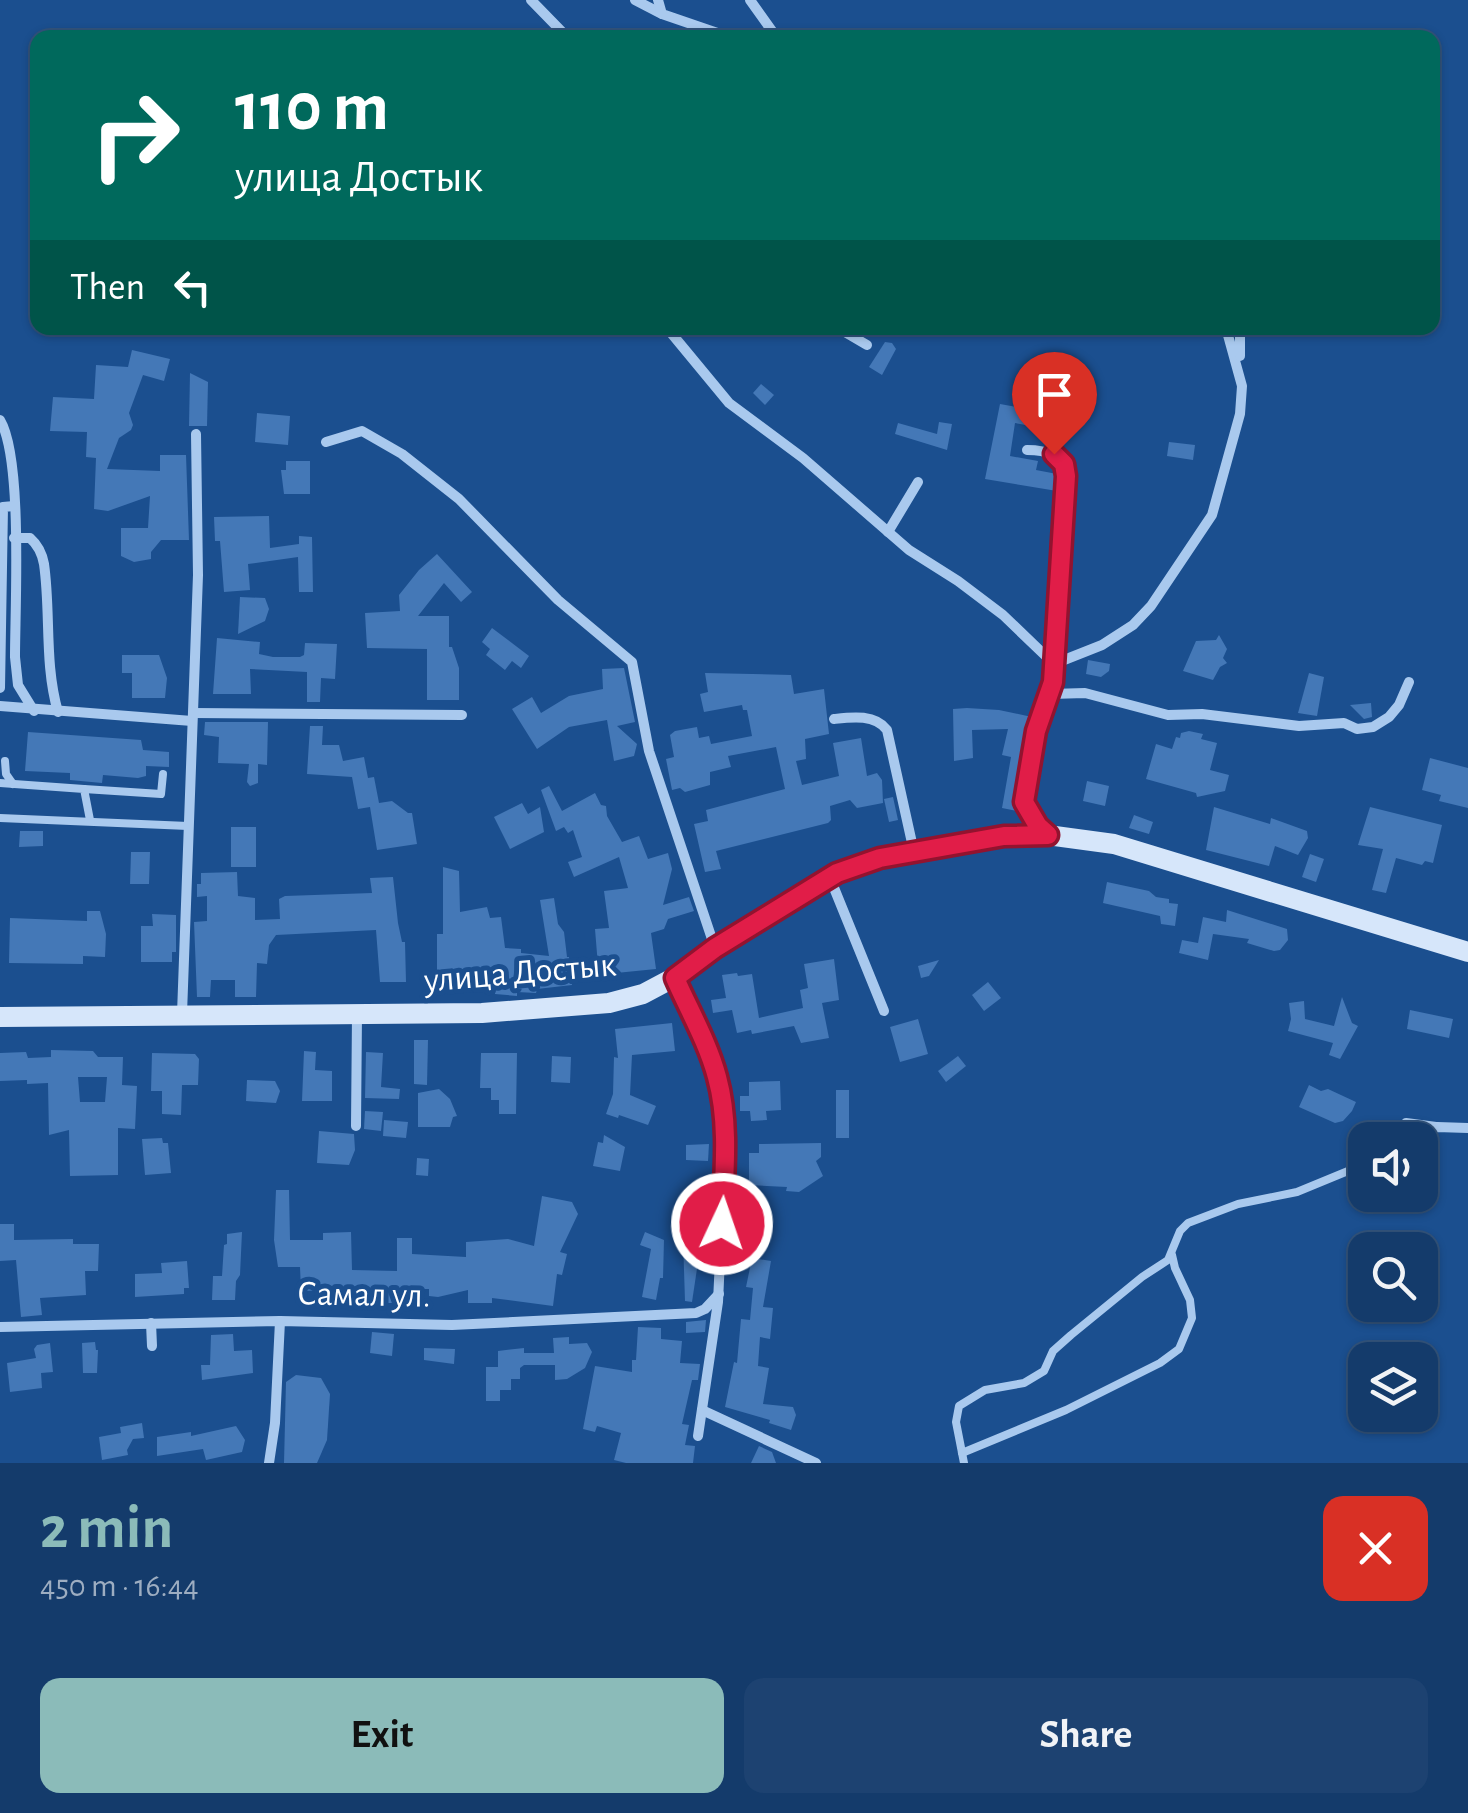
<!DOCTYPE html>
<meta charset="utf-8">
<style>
body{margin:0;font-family:"Alegreya Sans",sans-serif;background:#1d4271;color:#f1f3f6;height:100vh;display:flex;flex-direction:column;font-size:38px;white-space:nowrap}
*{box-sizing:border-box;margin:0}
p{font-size:32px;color:#9dadc1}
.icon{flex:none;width:55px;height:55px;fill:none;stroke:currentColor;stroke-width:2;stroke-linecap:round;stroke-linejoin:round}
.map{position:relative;height:1463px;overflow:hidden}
.side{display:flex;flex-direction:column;background:#143b6b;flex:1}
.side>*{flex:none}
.guide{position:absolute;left:30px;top:30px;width:1410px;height:305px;border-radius:20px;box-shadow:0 2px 8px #0004,0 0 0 2px #33557e;background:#00695c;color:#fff;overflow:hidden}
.buttons{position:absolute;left:1348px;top:1122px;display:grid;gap:20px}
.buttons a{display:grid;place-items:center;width:90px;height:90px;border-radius:20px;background:#143b6b;box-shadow:0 2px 8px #0004,0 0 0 2px #33557e;font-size:50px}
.pin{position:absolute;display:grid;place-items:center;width:85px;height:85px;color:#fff;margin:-102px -42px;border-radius:50% 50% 50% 0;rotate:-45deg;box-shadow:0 0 10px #0007}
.pin .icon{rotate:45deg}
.me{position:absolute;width:110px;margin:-55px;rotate:3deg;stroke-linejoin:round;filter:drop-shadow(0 0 8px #0008)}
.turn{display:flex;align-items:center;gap:35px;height:210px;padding:0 40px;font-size:45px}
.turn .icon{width:130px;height:130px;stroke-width:2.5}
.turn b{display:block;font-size:70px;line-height:85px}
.then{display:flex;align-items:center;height:95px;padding:0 40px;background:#0003;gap:20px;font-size:38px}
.round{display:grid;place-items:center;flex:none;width:105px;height:105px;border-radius:20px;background:#1d4271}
.headline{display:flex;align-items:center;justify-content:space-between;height:170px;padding:0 40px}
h1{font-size:60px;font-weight:700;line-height:75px;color:#8bbbb9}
.button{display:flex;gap:20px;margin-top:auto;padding:20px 40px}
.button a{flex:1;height:115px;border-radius:20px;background:#8bbbb9;color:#111;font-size:40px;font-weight:700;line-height:115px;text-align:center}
.button a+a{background:#1d4271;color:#f1f3f6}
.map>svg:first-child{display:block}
</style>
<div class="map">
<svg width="1468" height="1463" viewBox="0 0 1468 1463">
<rect width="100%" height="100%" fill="#1b4f8f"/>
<g fill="#4478b7" fill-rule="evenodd">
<polygon points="885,342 892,343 896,349 882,375 869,367"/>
<polygon points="132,350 170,359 164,381 143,375 129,413 133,425 131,430 119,438 107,469 160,471 160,455 186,455 189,540 161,540 151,552 151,559 134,562 121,556 121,528 148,528 150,496 108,511 94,509 96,458 86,457 87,432 50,431 53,397 94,399 96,365 128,367"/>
<polygon points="190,373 208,382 207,426 189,426"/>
<polygon points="761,384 774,395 765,405 753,393"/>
<polygon points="1024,398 1057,404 1052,430 1015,423 1010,456 1038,461 1036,470 1057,474 1057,491 985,479 1000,404 1023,408"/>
<polygon points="257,413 290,416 288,445 255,442"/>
<polygon points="939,422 952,424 947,450 895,434 898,423 937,434"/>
<polygon points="1169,442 1195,445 1193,460 1167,456"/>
<polygon points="286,461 310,461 310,494 284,494 281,470 286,470"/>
<polygon points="269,516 270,548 299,544 299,536 312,537 313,592 299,592 298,557 248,564 250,590 224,592 220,541 215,541 214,517"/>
<polygon points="437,554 472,592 461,602 444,583 418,616 449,616 449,647 452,647 459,668 459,700 427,700 427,649 367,648 365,613 400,611 399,595 419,570"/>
<polygon points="240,597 265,598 269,609 265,621 238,634"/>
<polygon points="492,628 529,656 521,668 512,661 505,670 486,655 490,649 482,642"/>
<polygon points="1219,635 1227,649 1223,658 1227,663 1220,667 1213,680 1183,671 1196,641 1216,640"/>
<polygon points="217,638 260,642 259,654 273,657 300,657 304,655 305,643 337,644 335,679 321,678 320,702 307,702 307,672 250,669 251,694 213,694"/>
<polygon points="122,655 159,655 167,678 165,698 132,698 132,673 122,673"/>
<polygon points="1088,660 1110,664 1109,671 1101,677 1086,674"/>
<polygon points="624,668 635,722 617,726 637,744 634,756 614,761 607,720 569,727 537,749 512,709 532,697 541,713 569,696 603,689 602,669"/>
<polygon points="705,673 791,675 794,694 824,689 829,734 805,739 806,759 796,761 802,785 839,776 833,743 861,738 867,776 877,773 882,780 883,803 857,808 850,800 830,806 831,820 828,823 716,851 721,869 705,872 694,824 708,821 706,810 785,789 776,747 728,756 731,767 710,772 710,785 685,792 680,788 672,790 666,759 674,757 670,735 675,731 697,727 699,738 709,736 711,744 752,736 747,710 743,710 742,705 704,712 700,694 708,692"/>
<polygon points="1309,673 1324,677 1317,716 1298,713"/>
<polygon points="1371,703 1372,717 1364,719 1350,705"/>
<polygon points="967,708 999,710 1032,717 1015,801 1017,811 1002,808 1011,757 1002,755 1008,729 972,730 973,758 954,761 953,709"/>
<polygon points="205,722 268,722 267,765 258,764 258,783 250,786 247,782 249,764 218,763 219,737 204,735"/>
<polygon points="310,726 323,726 322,745 339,745 343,761 364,757 368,778 374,777 379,803 392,801 408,813 412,813 417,844 377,850 370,807 358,809 352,777 307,774"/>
<polygon points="1189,731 1203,734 1201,739 1217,743 1210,770 1229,775 1225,791 1197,797 1196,793 1146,779 1156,744 1172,749 1176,737 1180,738 1181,733"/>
<polygon points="28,732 141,740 143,750 169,752 169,767 146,766 146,776 138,778 103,775 102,783 70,780 70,773 25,771"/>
<polygon points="1430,758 1468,768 1468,808 1439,801 1441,795 1422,790"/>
<polygon points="1087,781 1109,786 1105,806 1083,801"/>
<polygon points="549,786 562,811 595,793 601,805 606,806 607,816 622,842 639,836 648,859 668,853 672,869 663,905 689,897 694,911 668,919 664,929 651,933 656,969 606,974 605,966 598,966 595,929 609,928 604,891 628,888 619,857 574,877 568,862 582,857 573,830 568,833 564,827 556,831 541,790"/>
<polygon points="893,797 898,820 889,822 884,799"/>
<polygon points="522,803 528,814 540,807 544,832 510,849 494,817"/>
<polygon points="1214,807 1270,824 1271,818 1307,831 1308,838 1298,855 1275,846 1269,866 1206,850"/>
<polygon points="1370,807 1442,825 1433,863 1425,861 1422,865 1396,858 1386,893 1372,890 1383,849 1358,845"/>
<polygon points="1134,815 1153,822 1149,834 1129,828"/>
<rect x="231" y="827" width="25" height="40"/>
<polygon points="20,831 43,831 43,846 19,847"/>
<polygon points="131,852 150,852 149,884 130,884"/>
<polygon points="1310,854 1324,859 1316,882 1302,877"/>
<polygon points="443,867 459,871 460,912 487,907 490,918 501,917 505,948 521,949 521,953 549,956 540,900 554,898 558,924 564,932 567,957 569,957 572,985 537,989 536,993 517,992 517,996 495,994 493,973 465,974 454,983 437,983 437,934 443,934"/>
<polygon points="237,872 238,896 255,898 255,920 280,919 279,899 285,896 372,893 370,878 393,877 398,923 402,942 405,942 406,982 380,982 376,930 276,935 269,945 267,964 257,963 256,997 235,997 235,980 211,980 210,997 197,997 194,922 207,921 207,896 197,897 197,884 201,884 201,873"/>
<polygon points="1107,882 1149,891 1156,897 1169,899 1169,903 1178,904 1175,926 1161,924 1160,916 1103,903"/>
<polygon points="1227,910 1287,929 1288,940 1280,950 1274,951 1247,943 1249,939 1213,934 1208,960 1179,953 1182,940 1198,943 1203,917 1226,922"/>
<polygon points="87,911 100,911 106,934 105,957 83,956 83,964 9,963 10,918 87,921"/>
<polygon points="152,914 176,915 176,952 172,952 172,962 141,962 141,926 153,926"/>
<polygon points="834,959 839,1000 822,1003 829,1038 801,1043 794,1026 752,1034 751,1030 737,1033 732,1010 713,1013 711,1000 726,998 722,975 737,973 738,976 752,974 759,1018 803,1008 800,990 808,988 804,964"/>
<polygon points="939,960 929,976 921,978 918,966"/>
<polygon points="988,982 1001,998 984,1011 972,995"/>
<polygon points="1342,997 1352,1023 1358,1026 1340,1059 1329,1055 1333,1043 1288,1031 1291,1019 1289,1003 1304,1001 1305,1019 1334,1026"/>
<polygon points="1410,1010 1453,1019 1449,1038 1407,1029"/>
<polygon points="918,1019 928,1054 900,1062 890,1027"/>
<polygon points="672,1023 675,1051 632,1055 630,1095 656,1106 648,1125 619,1115 618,1118 606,1114 613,1094 614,1057 618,1058 615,1029"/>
<polygon points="414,1040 428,1040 427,1085 414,1084"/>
<path d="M51,1050L93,1051L98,1057H123L122,1085L137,1086L135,1129L118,1128V1175L70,1176L69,1130L49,1135L48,1083L27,1084V1080L0,1081V1053L26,1052L28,1058L51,1057ZM78,1077H107L105,1102H80Z"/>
<polygon points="304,1051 316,1052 315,1070 332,1071 332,1101 302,1101"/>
<polygon points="366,1052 383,1053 381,1087 400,1089 399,1099 365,1098"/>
<polygon points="152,1053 195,1054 199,1059 198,1085 182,1085 181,1115 162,1114 162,1091 151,1091"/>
<polygon points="481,1053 517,1053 516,1114 499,1114 499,1100 491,1100 491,1088 480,1088"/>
<polygon points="552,1056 571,1057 570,1083 551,1082"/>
<polygon points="958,1056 966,1066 946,1082 938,1071"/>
<polygon points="247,1080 275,1081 280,1091 276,1103 246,1101"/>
<polygon points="780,1081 781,1110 766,1111 767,1120 751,1121 750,1111 740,1111 740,1096 749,1096 749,1082"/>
<polygon points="1309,1085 1321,1091 1328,1089 1356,1102 1352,1111 1343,1121 1335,1123 1299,1107"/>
<polygon points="439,1089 450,1099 457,1116 453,1117 450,1127 418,1127 418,1093"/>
<rect x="836" y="1090" width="13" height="48"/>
<polygon points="365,1111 383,1112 381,1131 364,1129"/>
<polygon points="384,1120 408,1122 406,1138 383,1136"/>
<polygon points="319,1131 354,1134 355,1150 349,1165 317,1163"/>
<polygon points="604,1135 625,1147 620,1171 593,1166 598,1142 603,1143"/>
<polygon points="162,1138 163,1143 168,1143 171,1173 145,1175 142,1139"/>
<polygon points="821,1143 821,1157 816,1161 823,1176 799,1192 786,1191 787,1187 749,1185 749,1153 759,1153 759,1144"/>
<polygon points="709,1144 708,1161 686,1160 686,1145"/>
<polygon points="417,1158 429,1159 428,1176 416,1175"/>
<polygon points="276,1190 289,1190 290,1240 323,1240 323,1233 351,1232 352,1270 397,1271 397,1238 412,1238 412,1254 466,1257 466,1242 508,1239 534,1246 542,1196 572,1202 578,1214 560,1252 567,1254 562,1275 557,1274 553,1306 492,1298 492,1303 468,1303 468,1290 438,1297 429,1296 429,1289 393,1289 392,1303 379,1303 370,1289 301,1291 300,1267 278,1267 274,1240"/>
<polygon points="0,1224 14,1224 14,1240 73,1239 73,1244 99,1244 98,1271 85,1271 86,1295 40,1298 42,1315 21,1317 16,1260 0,1261"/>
<polygon points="242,1232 240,1275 236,1281 235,1300 212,1300 213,1276 222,1276 224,1245 227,1244 227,1234"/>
<polygon points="645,1232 664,1240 663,1278 660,1278 656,1300 642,1297 651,1249 640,1245"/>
<polygon points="683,1239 701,1242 692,1302 685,1301"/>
<polygon points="752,1258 771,1261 763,1307 773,1308 770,1339 760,1337 758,1366 769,1368 763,1404 793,1407 796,1415 791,1430 769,1423 770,1420 725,1407 734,1362 737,1363 741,1319 750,1320 753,1288 746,1287"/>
<polygon points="187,1261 189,1288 184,1288 184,1294 135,1297 135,1274 162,1273 161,1263"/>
<polygon points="706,1320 705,1332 686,1333 686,1322"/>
<polygon points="638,1327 661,1328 661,1339 682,1341 680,1363 700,1364 698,1380 692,1380 682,1424 689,1425 685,1445 695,1446 693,1463 626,1463 614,1460 621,1433 597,1426 595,1432 583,1429 595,1366 632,1372 632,1360 636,1360"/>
<polygon points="372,1332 394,1334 392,1356 370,1353"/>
<polygon points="233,1334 234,1351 252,1350 253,1373 202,1380 201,1365 210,1365 211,1335"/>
<polygon points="569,1337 569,1344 587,1343 592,1352 585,1368 567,1379 555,1380 555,1365 524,1365 520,1368 520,1379 511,1379 511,1390 500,1390 500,1401 486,1401 486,1367 498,1367 498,1351 524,1348 524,1353 554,1353 553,1338"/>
<polygon points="95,1342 96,1350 98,1350 97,1373 83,1373 82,1343"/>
<polygon points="50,1343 53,1372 41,1373 42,1388 10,1392 7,1363 36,1358 34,1349 37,1345"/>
<polygon points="424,1348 455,1349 454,1364 424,1360"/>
<polygon points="296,1375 321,1378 330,1394 327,1440 317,1463 284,1463 286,1382"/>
<polygon points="142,1423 144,1438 133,1439 127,1450 128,1455 102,1460 99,1437 121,1433 120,1427"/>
<polygon points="236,1426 245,1440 242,1452 206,1460 203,1449 157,1456 157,1437 191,1432 191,1436"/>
<polygon points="759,1446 772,1452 776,1463 751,1463"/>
</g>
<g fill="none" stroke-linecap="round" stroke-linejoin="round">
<g stroke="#a9c9ee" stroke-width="8">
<polyline points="5,761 6,774 13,784"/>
<polyline points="0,783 84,789 90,820"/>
<polyline points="84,789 161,794 163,774"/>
<polyline points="0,818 188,826"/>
<polyline points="962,1453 1066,1410 1160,1363 1179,1349 1192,1318 1190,1300 1175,1268 1172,1255"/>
<polyline points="964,1463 956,1422 959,1406 985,1390 1024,1383 1044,1371 1053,1351 1071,1335 1142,1277 1168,1260 1180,1231 1188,1223 1238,1204 1297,1192 1365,1164"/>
</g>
<g stroke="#a9c9ee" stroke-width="10">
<polyline points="531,0 568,38"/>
<polyline points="635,0 662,14"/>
<polyline points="658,0 662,14 732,38"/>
<polyline points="750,0 777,38"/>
<polyline points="667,328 729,403 803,458 909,550 958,581 1003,615 1054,664 1102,645 1133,625 1151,606 1212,515 1240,414 1242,386 1226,328"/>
<polyline points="838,328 867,345"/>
<polyline points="1240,356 1240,328"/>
<path d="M0,420C23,458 15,607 15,657L18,685L34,711"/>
<polyline points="326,442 362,431 402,454 459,499 558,600 632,662 649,751 715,948"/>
<path d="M1027,450C1047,450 1062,455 1067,476L1051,694"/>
<polyline points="888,532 918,482"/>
<path d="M14,538H30C38,545 42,553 44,564C51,613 44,663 58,712"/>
<polyline points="0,688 3,507 14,506"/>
<polyline points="0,706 192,721"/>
<polyline points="193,713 462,715"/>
<path d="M834,719C852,717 875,714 887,730L914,852"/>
<polyline points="1044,831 1024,802 1036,731 1051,694 1085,693 1168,715 1202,714 1299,726 1344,723 1357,729 1373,727 1389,717 1399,705 1409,682"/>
<polyline points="830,878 884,1011"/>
<polyline points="675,978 717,1076 725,1152 718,1302 698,1436"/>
<polyline points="182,1014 198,575 196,434"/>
<polyline points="1406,1123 1436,1127"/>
<polyline points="356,1126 357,1014"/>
<polyline points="1415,1140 1437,1127 1468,1128"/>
<polyline points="151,1323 152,1346"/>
<polyline points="0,1327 280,1321 452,1325 696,1313 705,1309 719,1294"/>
<polyline points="702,1410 816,1463"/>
<polyline points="269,1463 275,1423 280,1321"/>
</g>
<polyline stroke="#d6e6fa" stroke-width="20" points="0,1017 482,1013 609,1003 643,994 675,977 715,948 837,873 880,858 1004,836 1040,834 1114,844 1468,952"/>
</g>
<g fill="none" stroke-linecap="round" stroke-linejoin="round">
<defs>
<path id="route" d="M722,1224C724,1176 730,1124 717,1077C708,1043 689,1010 675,978L715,948L837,873L880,858L1004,836L1048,835L1038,826L1024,802L1036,731L1053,682L1066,476L1064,464L1054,454"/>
</defs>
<use href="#route" stroke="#92132f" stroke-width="25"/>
<use href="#route" stroke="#e11d48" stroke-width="18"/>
</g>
<g text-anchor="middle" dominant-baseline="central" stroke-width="10" stroke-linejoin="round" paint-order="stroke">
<g font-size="35" fill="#fff" stroke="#1b4f8f">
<text transform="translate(520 973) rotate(-5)">улица Достык</text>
<text transform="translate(364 1295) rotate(1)">Самал ул.</text>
</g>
</g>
</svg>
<div class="buttons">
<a><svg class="icon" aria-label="sound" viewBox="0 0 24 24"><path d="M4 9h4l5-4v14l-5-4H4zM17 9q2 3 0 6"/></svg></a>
<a><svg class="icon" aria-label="search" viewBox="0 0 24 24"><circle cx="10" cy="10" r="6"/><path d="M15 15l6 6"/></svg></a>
<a><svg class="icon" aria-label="layers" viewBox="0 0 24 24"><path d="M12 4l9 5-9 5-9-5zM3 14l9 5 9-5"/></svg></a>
</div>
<div class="pin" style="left:1054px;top:454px;background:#d93025"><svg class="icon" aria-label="arrive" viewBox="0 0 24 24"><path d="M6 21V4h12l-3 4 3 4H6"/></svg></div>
<svg class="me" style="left:722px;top:1224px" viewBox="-20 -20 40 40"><circle r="17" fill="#e11d48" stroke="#fff" stroke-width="3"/><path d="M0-11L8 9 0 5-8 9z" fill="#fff"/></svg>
<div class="guide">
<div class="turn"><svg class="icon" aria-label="right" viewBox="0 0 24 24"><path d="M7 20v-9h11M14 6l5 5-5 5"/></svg><div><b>110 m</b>улица Достык</div></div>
<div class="then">Then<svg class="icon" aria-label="left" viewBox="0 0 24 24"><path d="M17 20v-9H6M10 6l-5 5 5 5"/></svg></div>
</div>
</div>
<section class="side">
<div class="headline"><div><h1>2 min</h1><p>450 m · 16:44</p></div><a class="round" style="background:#d93025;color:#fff"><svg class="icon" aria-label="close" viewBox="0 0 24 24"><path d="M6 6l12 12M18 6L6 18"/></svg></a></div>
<div class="button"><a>Exit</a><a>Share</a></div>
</section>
